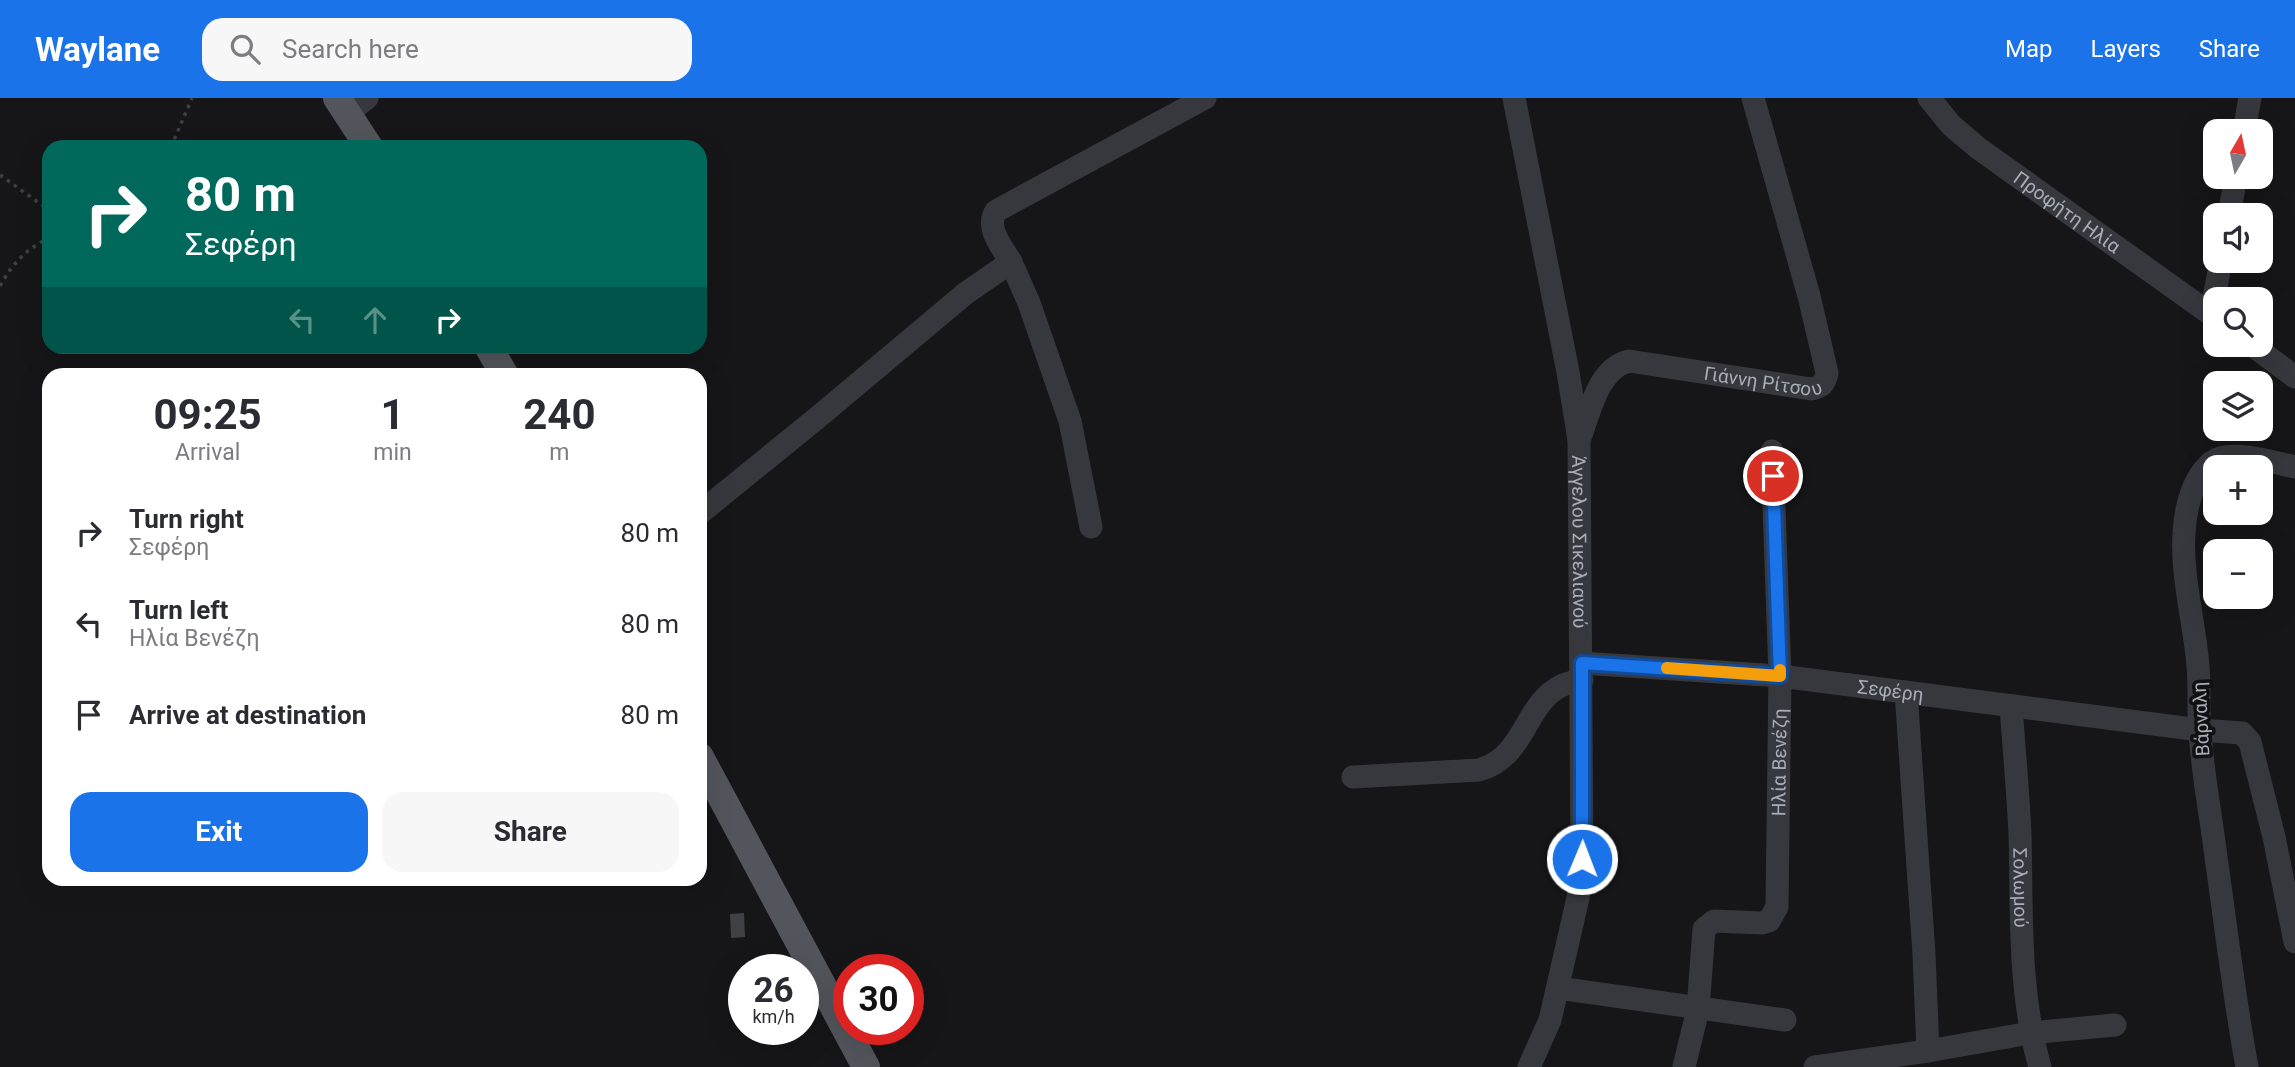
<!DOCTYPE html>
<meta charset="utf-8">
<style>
body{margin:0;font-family:Roboto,sans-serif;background:#f7f7f7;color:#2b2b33;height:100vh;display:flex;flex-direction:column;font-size:26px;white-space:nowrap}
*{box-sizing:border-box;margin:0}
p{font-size:23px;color:#7c7c81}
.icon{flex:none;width:38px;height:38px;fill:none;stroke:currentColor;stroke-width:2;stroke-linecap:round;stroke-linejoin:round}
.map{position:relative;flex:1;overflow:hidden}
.drawer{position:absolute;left:42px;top:270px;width:665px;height:518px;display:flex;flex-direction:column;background:#fff;border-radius:21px;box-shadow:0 7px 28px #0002}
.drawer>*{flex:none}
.banner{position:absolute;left:42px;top:42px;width:665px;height:214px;border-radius:21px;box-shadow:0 7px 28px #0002;background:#00695c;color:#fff;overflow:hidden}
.needle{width:46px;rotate:9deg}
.buttons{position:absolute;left:2203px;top:21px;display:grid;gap:14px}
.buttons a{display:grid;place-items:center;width:70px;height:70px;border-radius:14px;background:#fff;box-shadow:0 7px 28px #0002;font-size:35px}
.speed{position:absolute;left:728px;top:856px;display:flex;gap:14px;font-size:35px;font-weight:700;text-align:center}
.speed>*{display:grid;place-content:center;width:91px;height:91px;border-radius:50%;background:#fff;box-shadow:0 7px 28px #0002;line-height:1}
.speed small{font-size:18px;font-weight:400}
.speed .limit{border:10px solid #d22;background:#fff;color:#111}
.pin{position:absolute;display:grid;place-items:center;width:60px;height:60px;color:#fff;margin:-30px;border:4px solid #fff;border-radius:50%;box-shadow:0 2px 7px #0007}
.me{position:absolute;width:77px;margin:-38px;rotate:1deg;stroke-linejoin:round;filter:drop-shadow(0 0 5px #0008)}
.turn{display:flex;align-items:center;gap:24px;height:147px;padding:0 28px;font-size:32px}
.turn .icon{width:91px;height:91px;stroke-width:2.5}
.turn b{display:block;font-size:49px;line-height:60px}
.lanes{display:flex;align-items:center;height:66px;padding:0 28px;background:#0003;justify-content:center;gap:35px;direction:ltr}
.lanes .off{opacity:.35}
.eta{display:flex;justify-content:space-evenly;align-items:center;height:119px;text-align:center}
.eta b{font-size:42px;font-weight:700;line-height:49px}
.cta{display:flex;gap:14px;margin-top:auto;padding:14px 28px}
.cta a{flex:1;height:80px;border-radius:21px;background:#1a73e8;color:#fff;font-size:28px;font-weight:700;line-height:80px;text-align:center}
.cta a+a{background:#f7f7f7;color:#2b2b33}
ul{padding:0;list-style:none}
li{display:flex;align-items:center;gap:21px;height:91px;padding:0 28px}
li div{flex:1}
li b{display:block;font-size:26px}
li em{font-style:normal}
header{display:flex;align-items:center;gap:42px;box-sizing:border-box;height:98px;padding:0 35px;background:#1a73e8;color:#fff}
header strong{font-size:33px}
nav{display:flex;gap:38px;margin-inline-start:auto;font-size:24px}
.search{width:490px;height:63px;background:#f7f7f7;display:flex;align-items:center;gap:18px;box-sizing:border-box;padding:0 24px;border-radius:21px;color:#7c7c81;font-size:26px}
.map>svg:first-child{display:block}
</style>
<header>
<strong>Waylane</strong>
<div class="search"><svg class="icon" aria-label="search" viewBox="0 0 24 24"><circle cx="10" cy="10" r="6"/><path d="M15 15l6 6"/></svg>Search here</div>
<nav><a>Map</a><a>Layers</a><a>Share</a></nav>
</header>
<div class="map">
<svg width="2295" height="969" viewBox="0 0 2295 969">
<rect width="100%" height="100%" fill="#161618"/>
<polygon fill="#404145" points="744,815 745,839 731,840 730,816"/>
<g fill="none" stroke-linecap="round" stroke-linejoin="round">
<g stroke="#3d3f44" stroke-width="3.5" stroke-dasharray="3.5 5" stroke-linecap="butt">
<polyline points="171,49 192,0"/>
<polyline points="0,77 49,112"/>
<path d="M0,188C12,166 26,151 49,140"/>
</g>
<g stroke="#37383d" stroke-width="23">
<path id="s1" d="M1514,0L1568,274L1579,342L1582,761L1578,800L1550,922L1529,969"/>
<path id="s2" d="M1929,0L1951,27L1978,50L2216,220"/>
<polyline points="348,15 367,0"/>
<polyline points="2244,33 2250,0"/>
<polyline points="2229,117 2236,79"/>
<polyline points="1011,164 1029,205 1070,323 1091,429"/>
<polyline points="2211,216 2221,163"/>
<polyline points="2252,247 2295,279"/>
<path id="s3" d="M1579,342C1590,315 1597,271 1629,263L1811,291C1821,289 1825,286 1827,275L1809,198L1753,0"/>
<path d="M700,415L817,320L966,195L1011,164C1002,149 985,130 996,113L1205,0"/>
<path id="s4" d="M1582,565L1780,578L2200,632L2242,635L2250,644L2274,739L2295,844"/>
<polyline points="1906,594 1924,856 1928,953"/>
<path id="s5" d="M2011,608C2014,651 2018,693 2020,736C2022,813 2018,894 2040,969"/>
<path d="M1353,679L1479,672C1526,659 1524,606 1561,588C1567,585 1575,584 1582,582"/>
<polyline points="1558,890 1785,922"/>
<path id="s6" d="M1684,969L1698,911L1704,831L1714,823L1762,825L1769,823L1777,809L1780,578L1772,353"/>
<polyline points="1815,969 1928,953 2030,935 2115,927"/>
<path d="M2247,969C2234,899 2226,829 2216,759C2211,717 2202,674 2200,632C2198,611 2200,590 2198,568C2195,527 2181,477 2184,436C2185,412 2192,380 2212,364C2230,350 2275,365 2295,369"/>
</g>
<g stroke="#53555c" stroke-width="28">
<polyline points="337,0 369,49"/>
<polyline points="488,248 504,276"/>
<polyline points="700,659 866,969"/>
</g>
</g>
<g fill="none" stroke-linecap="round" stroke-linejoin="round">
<defs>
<polyline id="route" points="1582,761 1582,565 1780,578 1773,378"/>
</defs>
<use href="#route" stroke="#114b97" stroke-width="18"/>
<use href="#route" stroke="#1a73e8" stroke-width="12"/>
<polyline stroke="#f59e0b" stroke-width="12" points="1667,570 1780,578 1780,572"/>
</g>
<g text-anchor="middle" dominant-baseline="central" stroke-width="7" stroke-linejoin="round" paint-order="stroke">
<g font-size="19" fill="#a8adb8" stroke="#111113">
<text stroke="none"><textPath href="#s2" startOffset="180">Προφήτη Ηλία</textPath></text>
<text stroke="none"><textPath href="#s3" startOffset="233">Γιάννη Ρίτσου</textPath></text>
<text stroke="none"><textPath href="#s1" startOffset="450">Άγγελου Σικελιανού</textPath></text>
<text stroke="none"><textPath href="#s4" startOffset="310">Σεφέρη</textPath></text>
<text transform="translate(2201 621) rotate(-93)">Βάρναλη</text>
<text stroke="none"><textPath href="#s6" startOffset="369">Ηλία Βενέζη</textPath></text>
<text stroke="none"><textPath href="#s5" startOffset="182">Σολωμού</textPath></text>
</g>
</g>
</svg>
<div class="buttons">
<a><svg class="needle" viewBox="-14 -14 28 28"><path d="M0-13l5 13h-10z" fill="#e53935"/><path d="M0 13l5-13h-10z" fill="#7c7c81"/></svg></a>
<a><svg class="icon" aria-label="sound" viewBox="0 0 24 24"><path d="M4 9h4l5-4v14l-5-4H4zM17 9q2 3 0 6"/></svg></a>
<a><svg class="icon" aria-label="search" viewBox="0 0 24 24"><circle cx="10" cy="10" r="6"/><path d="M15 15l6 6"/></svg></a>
<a><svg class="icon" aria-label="layers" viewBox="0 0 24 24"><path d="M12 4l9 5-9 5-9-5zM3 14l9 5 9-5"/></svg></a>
<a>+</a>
<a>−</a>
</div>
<div class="speed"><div>26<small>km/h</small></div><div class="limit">30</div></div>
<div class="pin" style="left:1773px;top:378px;background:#d93025"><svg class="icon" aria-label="arrive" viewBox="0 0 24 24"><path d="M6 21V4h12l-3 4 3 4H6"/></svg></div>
<svg class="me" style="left:1582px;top:761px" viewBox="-20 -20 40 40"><circle r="17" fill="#1a73e8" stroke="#fff" stroke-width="3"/><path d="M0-11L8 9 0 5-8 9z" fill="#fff"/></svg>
<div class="banner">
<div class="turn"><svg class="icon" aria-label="right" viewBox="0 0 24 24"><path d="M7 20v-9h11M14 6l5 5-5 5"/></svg><div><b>80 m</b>Σεφέρη</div></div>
<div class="lanes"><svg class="icon off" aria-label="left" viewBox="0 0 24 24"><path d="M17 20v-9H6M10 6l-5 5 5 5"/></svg><svg class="icon off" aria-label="ahead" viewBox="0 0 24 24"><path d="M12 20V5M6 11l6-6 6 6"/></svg><svg class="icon" aria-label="right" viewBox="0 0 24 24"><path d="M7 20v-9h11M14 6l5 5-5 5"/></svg></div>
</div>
<section class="drawer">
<div class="eta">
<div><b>09:25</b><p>Arrival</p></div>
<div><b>1</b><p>min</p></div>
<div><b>240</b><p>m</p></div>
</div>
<ul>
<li><svg class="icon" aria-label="right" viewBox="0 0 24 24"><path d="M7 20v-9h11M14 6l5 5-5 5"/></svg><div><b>Turn right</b><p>Σεφέρη</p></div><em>80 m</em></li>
<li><svg class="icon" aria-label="left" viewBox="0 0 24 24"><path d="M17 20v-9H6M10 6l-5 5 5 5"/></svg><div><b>Turn left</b><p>Ηλία Βενέζη</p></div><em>80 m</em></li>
<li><svg class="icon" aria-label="arrive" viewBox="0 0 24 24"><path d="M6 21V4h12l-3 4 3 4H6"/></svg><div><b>Arrive at destination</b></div><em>80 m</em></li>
</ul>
<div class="cta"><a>Exit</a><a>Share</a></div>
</section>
</div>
